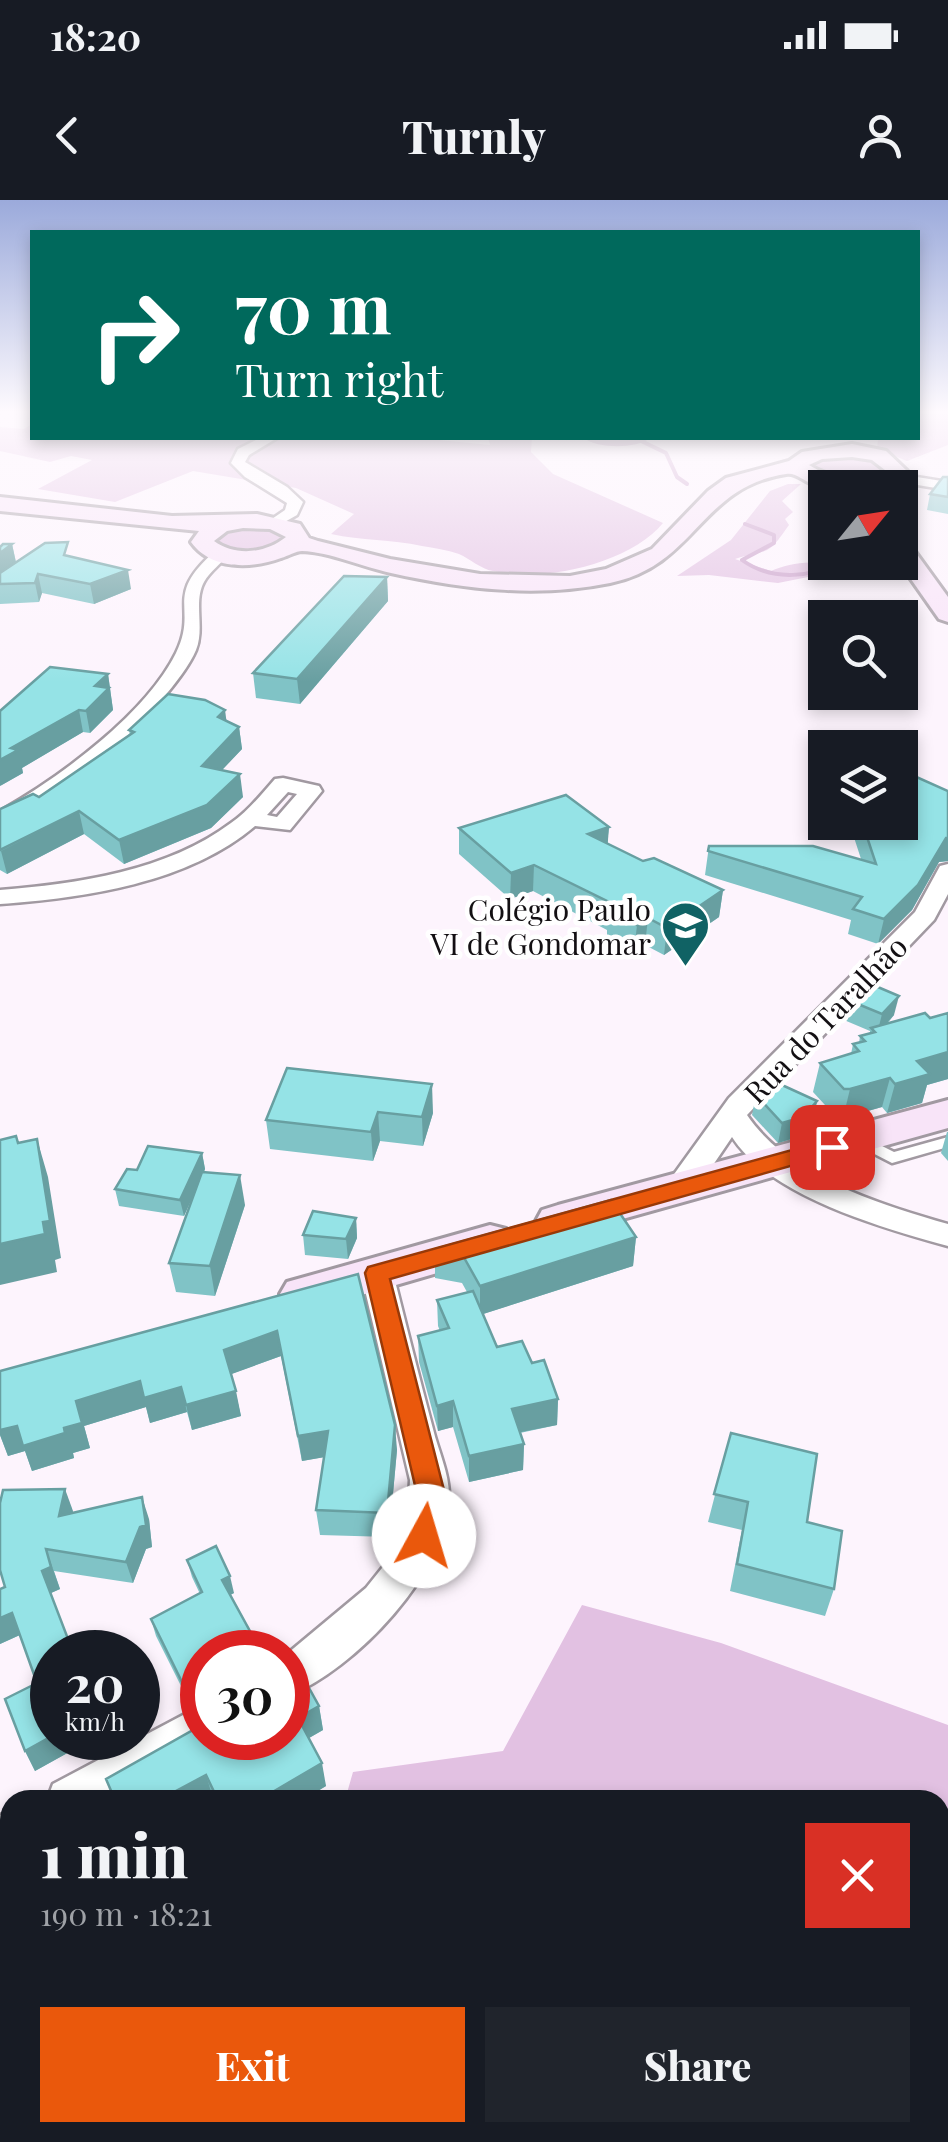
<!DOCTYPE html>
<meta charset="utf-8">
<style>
body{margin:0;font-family:"Playfair Display",serif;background:#20242c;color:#f1f3f6;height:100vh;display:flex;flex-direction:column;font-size:38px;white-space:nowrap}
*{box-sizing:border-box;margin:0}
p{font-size:32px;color:#9ea1a6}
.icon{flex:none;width:55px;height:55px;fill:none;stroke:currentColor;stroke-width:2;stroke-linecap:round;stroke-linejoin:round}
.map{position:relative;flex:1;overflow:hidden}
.panel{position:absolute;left:0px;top:1590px;width:950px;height:352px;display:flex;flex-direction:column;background:#171b24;border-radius:30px 30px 0 0;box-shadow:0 5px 15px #0003}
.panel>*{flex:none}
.hud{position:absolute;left:30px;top:30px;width:890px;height:210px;border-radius:0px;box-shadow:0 5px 15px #0003;background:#00695c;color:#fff;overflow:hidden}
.needle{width:65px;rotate:60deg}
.fabs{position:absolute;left:808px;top:270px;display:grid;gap:20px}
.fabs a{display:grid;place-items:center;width:110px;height:110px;border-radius:0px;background:#171b24;box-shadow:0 5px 15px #0003;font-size:50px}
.speed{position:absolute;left:30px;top:1430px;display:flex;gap:20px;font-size:50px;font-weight:700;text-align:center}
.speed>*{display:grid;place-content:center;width:130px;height:130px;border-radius:50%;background:#171b24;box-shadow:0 5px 15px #0003;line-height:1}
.speed small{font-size:25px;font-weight:400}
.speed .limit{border:15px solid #d22;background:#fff;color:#111}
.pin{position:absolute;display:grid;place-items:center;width:85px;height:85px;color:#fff;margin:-42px;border-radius:20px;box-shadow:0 5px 15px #0006}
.me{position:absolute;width:110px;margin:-55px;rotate:6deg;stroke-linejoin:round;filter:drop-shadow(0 0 8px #0008)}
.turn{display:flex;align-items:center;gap:35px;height:210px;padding:0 40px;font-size:45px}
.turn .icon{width:130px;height:130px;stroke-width:2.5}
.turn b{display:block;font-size:70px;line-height:85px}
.round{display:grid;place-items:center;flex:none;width:105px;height:105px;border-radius:0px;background:#20242c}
.overview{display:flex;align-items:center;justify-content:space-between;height:170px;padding:0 40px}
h1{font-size:60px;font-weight:800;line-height:75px}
.primary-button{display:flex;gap:20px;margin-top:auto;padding:20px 40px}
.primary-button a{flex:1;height:115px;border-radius:0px;background:#ea580c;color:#fff;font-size:40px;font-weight:800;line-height:115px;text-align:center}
.primary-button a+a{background:#20242c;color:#f1f3f6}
.status{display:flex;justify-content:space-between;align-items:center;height:70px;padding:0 50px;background:#171b24;direction:ltr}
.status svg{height:28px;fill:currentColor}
header{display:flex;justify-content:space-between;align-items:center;height:130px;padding:0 40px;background:#171b24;font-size:45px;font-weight:800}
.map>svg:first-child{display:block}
</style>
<div class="status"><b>18:20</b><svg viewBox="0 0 49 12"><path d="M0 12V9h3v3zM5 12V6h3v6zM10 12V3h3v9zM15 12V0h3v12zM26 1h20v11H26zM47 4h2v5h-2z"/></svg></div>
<header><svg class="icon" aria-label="back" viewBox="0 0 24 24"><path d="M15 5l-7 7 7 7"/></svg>Turnly<svg class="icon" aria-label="person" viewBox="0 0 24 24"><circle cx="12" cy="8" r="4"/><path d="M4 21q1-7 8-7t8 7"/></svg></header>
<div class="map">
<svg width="948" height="1942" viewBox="0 0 948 1942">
<rect width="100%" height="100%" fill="#fdf4fd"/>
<g fill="#e2c1e2">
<polygon points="918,210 948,210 948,245 907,261 877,249 878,238 918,238"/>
<path d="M32,224V238H419L490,245L488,238H532L531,252L553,274L663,323C630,363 545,383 493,371C481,369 470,359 459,354C447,350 434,348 422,346C391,339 362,341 331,334L354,314L296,288L193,271L115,302L38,289L92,260L71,256L50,262L0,251V227L24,229Z"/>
<polygon points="834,254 871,258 886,271 853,280 810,270 808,261"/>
<path d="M788,284H801L782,301L793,312L785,319L789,325C766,358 770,348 735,359L771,371C790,363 821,357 838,371L778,383L709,375L677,376L731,340L770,291Z"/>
<path d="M234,326H272L289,338C263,356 240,355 211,343L215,334Z"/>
<polygon points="582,1405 721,1443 948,1525 948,1942 248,1942 251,1932 940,1932 940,1600 345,1600 353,1572 503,1551"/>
</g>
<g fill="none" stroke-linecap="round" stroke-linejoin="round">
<g stroke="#c79cc7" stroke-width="4">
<polyline points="635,238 666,253 677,277 687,284"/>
<path d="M745,324L774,335V343L742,360C774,383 811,376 846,362"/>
</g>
<path fill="#c79cc7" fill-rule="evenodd" d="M584,238H650C637,249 597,249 584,238Z"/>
<defs>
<polygon id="lane" points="860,935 894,952 948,937 948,947 892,963 855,944 853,940"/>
<g id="street">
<polygon points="260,238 277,238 249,255 245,262 287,287 303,302 297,315 274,328 266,323 285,310 287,303 245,277 231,263 238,249"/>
<polygon points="892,273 948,282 948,290 887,280 887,274"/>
<path d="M215,351L229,354C221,364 210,371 204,382C193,402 205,428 196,450C175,500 53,614 0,627V611C59,578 146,514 176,453C199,406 162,398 215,351Z"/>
<path d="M283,578L319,586L322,591L290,630L255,626C188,683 85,698 0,704V690C77,684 167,671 231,623C248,611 261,595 275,579ZM288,592L297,594L277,617L267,615Z"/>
<path d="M948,664V694L934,720L747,915C789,977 879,1004 948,1024V1046C883,1028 770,996 732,937L694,993L683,996L672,993L668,985L672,977L729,898L915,712L940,666Z"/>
<path d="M377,1061L388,1064L393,1073C406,1125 419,1177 433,1229C438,1250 449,1273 449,1295C450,1371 354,1470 288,1496V1453L366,1388L386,1363L408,1323L410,1280L361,1073L366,1064Z"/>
<polygon points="202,1505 202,1538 218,1538 217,1541 112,1600 47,1600 53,1584"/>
<polygon points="10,1611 10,1656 0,1660 0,1615"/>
</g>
<g id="secondary">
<path d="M852,244L886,251L907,271L889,288C865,288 836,292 813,284C803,281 796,272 786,274C699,287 697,365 610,383C536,398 463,389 391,373C363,367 330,352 302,351C296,351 288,356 281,358C251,369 211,370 191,342L199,331L0,311V297L172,316L257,314L300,324L309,338L318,341L390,359L480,374L570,376L606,369L652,349L708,291L726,278L789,261L802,252ZM852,257L872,260L885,270C865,285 829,278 809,265L822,259ZM243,328L270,329L286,337C266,353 236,357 214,341L227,331Z"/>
<polygon points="900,340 908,342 948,397 948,422 939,419 899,362"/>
<polygon points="948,900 948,928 558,1037 542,1032 536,1021 542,1010 558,1005"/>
<polygon points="490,1025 506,1029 512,1041 506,1053 303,1112 287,1106 280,1094 287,1082"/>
</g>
</defs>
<use href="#lane" stroke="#a199a1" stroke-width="5"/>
<use href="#street" stroke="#a199a1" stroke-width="5"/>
<use href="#secondary" stroke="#a199a1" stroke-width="6"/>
<use href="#lane" fill="#fff" fill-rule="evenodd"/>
<use href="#street" fill="#fff" fill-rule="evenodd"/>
<use href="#secondary" fill="#f8e4f8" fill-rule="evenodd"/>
</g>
<g fill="#80c3c6">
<polygon points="948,277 948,314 927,310 930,294"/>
<polygon points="12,344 16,362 70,356 131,389 94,404 42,393 39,402 0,404 0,347"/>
<polygon points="387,377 388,401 300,504 256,498 253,473"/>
<polygon points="108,474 113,510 90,533 83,532 22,568 23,573 0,586"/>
<polygon points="227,521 239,527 242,549 222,570 243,597 211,628 124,664 84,634 7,674 0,670 0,609 39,597 130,535 129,530"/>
<polygon points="948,591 948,661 939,662 912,710 878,744 848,734 851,720 705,675 709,646 861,659 849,622 900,622"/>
<polygon points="609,627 607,644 643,661 723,690 719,717 664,755 645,745 634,752 607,738 607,730 533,691 510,699 459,654 459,628"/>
<polygon points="848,800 894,815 887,824 930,818 948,813 948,879 927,885 922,903 887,913 882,907 843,918 837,918 813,892 820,863 851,854 853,844 859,843 860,836 870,833 870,831 844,820"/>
<polygon points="287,868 433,913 423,946 380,941 373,961 270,949 266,920"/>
<polygon points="756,895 817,901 813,921 798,937 778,943 752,915"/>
<polygon points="947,932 948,932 948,961 941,953"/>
<polygon points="202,953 205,969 204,972 245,1005 215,1096 176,1092 169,1063 194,994 184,1016 119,1006 115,989 137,970"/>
<polygon points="356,1018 357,1038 348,1059 305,1055 303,1035"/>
<polygon points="636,1037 633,1066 483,1114 497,1147 532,1163 558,1199 557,1225 520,1233 524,1244 523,1270 469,1282 453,1227 438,1231 419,1162 418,1136 440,1131 438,1126 437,1100 467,1092 462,1083 435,1078 435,1049"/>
<polygon points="358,1074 397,1250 389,1337 320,1335 316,1310 324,1257 302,1261 281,1156 231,1174 241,1216 192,1230 187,1212 150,1223 146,1207 84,1226 90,1248 73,1253 74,1258 32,1271 25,1251 8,1256 0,1235 0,1171"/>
<polygon points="731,1233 807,1322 834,1389 825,1416 730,1391 742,1330 708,1322"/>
<polygon points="73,1311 72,1313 149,1319 152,1347 146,1349 133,1383 54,1371 60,1389 51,1393 52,1538 133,1538 96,1557 89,1541 35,1571 25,1551 37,1483 20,1435 0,1444 0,1389 5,1387"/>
<polygon points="187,1360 234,1393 230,1395 257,1444 259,1452 202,1452 188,1500 156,1436 151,1419 200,1394 192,1377"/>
<polygon points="319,1506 323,1530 309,1538 326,1586 303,1600 214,1600 213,1598 210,1600 115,1600"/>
</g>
<g fill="#689fa1">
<polygon points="12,344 16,363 0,376 0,353"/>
<polygon points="128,370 131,389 94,404 90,384"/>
<polygon points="38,374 42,393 39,402 35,383"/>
<polygon points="387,377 388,401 300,504 297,479"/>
<polygon points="108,474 113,510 90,533 86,511 95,486"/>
<polygon points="79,510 83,532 22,568 23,573 0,586 0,560 11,548"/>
<polygon points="225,510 228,532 218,517"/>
<polygon points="239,527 242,549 205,588 202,566"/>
<polygon points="240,574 243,597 211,628 124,664 119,640"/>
<polygon points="79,611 84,634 7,674 1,651"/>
<polygon points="609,627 607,653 588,634"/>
<polygon points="946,638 948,638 948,661 939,662 912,710 878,744 884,719"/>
<polygon points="534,665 533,691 510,699 511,673"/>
<polygon points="723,690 719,717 664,755 667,728"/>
<polygon points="648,718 645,745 634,752 637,725"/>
<polygon points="899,796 894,815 877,834 882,814"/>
<polygon points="948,852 948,879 927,885 922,903 887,913 895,884 917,861"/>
<polygon points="890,878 882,907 843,918 850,889"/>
<polygon points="432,884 433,913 423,946 422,917"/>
<polygon points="817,901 813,921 798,937 778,943 782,923"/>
<polygon points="378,912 380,941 373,961 371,932"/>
<polygon points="37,939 48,977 61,1058 55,1060 57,1072 0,1085 0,1044 43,1022"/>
<polygon points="202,953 205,969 184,1016 180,1000"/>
<polygon points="240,975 245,1005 215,1096 210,1066"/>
<polygon points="356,1018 357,1038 348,1059 346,1039"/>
<polygon points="636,1037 633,1066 480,1115 480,1086"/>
<polygon points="277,1131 281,1156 229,1175 224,1150"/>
<polygon points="140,1181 181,1187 187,1212 150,1223 146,1207 84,1226 90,1248 73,1253 74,1258 32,1271 25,1251 8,1256 0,1235 0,1230 17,1226 64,1228 76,1201"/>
<polygon points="236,1191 241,1216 192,1230 186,1205"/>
<polygon points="558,1199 557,1225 511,1234 512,1209"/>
<polygon points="453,1201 453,1227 438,1231 437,1206"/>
<polygon points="395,1225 397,1250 389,1337 387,1313"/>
<polygon points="328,1231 331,1256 302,1261 298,1236"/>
<polygon points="524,1244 523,1270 469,1282 469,1256"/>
<polygon points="65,1289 73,1311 68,1338 59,1316"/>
<polygon points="142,1297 149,1319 152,1347 146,1349 133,1383 126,1362"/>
<polygon points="46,1349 60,1389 51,1393 42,1371"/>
<polygon points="230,1376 234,1393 226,1397 222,1380"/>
<polygon points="12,1413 22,1434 0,1444 0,1418"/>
<polygon points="257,1444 259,1452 240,1452"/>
<polygon points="202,1473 202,1492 188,1500 183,1484"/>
<polygon points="319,1506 323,1530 302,1542 298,1518"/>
<polygon points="52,1536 52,1538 133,1538 96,1557 89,1541 35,1571 25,1551"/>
<polygon points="322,1563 326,1586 303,1600 259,1600"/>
<polygon points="206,1575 213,1598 210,1600 159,1600"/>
<polygon points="10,1896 10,1921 0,1924 0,1899"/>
<polygon points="210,1932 218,1932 219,1942 210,1942"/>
</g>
<g fill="#95e3e6" stroke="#689fa1" stroke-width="2.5">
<polygon points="943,277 948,277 948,297 930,294"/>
<polygon points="68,342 64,355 128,370 90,384 38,374 35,383 0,384 0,373 45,343"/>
<polygon points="3,344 12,344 0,353 0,347"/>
<polygon points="344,376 387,377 297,479 253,473"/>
<polygon points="50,467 108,474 95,486 109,488 86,511 79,510 11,548 18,550 0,560 0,511"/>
<polygon points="168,494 205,500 225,510 218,517 239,527 202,566 240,574 207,605 119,640 79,611 0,650 0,609 33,594 39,597 134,532 129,530"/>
<polygon points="903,571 948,591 948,638 946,638 918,685 884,719 853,709 862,697 708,651 709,646 813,646 876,664 862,622 900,622 900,573"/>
<polygon points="566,595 609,627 588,634 643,661 654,658 723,690 667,728 648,718 637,725 609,711 617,706 534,665 511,673 459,628"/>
<polygon points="866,782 899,796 882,814 848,800"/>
<polygon points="925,813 930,818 948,813 948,852 917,861 930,874 895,884 890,878 850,889 844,889 820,863 859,851 853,844 865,841 860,836 875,832 871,828"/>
<polygon points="287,868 432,884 422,917 378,912 371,932 266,920"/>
<polygon points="771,880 817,901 803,917 782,923 756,895"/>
<polygon points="16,936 18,943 37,939 50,1021 43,1022 45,1034 0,1044 0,940"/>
<polygon points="148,946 202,953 180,1000 115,989 127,969 137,970"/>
<polygon points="202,972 240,975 210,1066 169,1063"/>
<polygon points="611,1000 636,1037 480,1086 462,1054 435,1049"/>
<polygon points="313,1011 356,1018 346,1039 303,1035"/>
<polygon points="358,1074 395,1225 387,1313 316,1310 328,1231 298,1236 277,1131 224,1150 236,1191 186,1205 181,1187 144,1198 140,1181 76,1201 82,1223 64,1228 65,1233 23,1246 17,1226 0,1230 0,1171"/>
<polygon points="473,1091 497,1147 522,1141 532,1163 544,1160 558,1199 512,1209 524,1244 469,1256 453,1201 437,1206 418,1136 449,1128 437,1100"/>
<polygon points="731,1233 817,1254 807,1322 842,1331 834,1389 737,1364 748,1302 714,1294"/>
<polygon points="65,1289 59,1316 142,1297 146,1325 140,1327 126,1362 46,1349 51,1367 42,1371 73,1452 52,1452 52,1536 25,1551 5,1499 37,1483 12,1413 0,1418 0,1389 5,1387 0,1370 0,1303 3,1290"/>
<polygon points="216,1346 230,1376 222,1380 257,1444 240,1452 202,1452 202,1473 183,1484 151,1419 202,1392 187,1360"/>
<polygon points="298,1468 319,1506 298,1518 322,1563 259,1600 218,1600 206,1575 159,1600 115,1600 106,1579 202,1525 202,1538 288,1538 288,1471"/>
<polygon points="6,1746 10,1746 10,1841 5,1804"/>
<polygon points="10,1848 10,1896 0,1899 0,1851"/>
<rect x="61" y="1932" width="149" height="10"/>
</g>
<linearGradient id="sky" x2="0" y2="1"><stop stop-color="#9baadb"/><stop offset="0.44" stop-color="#fefafe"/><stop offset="1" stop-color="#fefafe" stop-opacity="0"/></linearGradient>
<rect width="948" height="482" fill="url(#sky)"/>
<polygon fill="#ea580c" stroke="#983908" stroke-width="2.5" points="832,939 840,941 843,947 840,952 390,1079 445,1294 434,1345 424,1349 414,1345 409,1336 417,1294 365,1073 368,1067"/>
<defs>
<symbol id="school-pin" viewBox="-11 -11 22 30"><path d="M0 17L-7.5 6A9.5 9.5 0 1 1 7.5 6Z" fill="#106264" stroke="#fff"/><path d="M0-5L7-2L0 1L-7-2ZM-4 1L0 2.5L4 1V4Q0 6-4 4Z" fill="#fff"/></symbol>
</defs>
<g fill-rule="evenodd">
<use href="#school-pin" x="658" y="698" width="55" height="75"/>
</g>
<g text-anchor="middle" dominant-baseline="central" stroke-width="9" stroke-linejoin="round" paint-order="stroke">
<g font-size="30" fill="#131013" stroke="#fff" text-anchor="end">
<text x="651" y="709">Colégio Paulo<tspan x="651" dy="34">VI de Gondomar</tspan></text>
</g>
<g font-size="30" fill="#131013" stroke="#fff">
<text transform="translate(825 819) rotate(-46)">Rua do Taralhão</text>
</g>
</g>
</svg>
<div class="fabs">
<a><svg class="needle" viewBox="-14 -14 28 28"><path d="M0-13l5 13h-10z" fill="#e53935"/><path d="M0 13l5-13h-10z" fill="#9ea1a6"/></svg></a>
<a><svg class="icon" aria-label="search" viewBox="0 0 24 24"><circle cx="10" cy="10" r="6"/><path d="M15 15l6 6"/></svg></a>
<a><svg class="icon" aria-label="layers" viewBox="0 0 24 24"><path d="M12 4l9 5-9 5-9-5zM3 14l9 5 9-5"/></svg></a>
</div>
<div class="speed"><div>20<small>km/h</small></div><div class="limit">30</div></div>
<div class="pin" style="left:832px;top:947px;background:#d93025"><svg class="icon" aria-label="arrive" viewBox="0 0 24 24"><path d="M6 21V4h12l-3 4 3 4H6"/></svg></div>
<svg class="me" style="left:424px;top:1336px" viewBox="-20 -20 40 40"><circle r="19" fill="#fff"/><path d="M0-13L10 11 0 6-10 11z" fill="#ea580c"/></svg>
<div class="hud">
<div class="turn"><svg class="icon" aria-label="right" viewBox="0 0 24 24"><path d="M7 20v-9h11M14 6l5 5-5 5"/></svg><div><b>70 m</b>Turn right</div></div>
</div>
<section class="panel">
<div class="overview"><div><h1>1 min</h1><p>190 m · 18:21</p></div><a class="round" style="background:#d93025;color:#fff"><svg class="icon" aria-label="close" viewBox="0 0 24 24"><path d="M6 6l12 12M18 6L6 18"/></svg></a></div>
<div class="primary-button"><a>Exit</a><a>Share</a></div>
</section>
</div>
